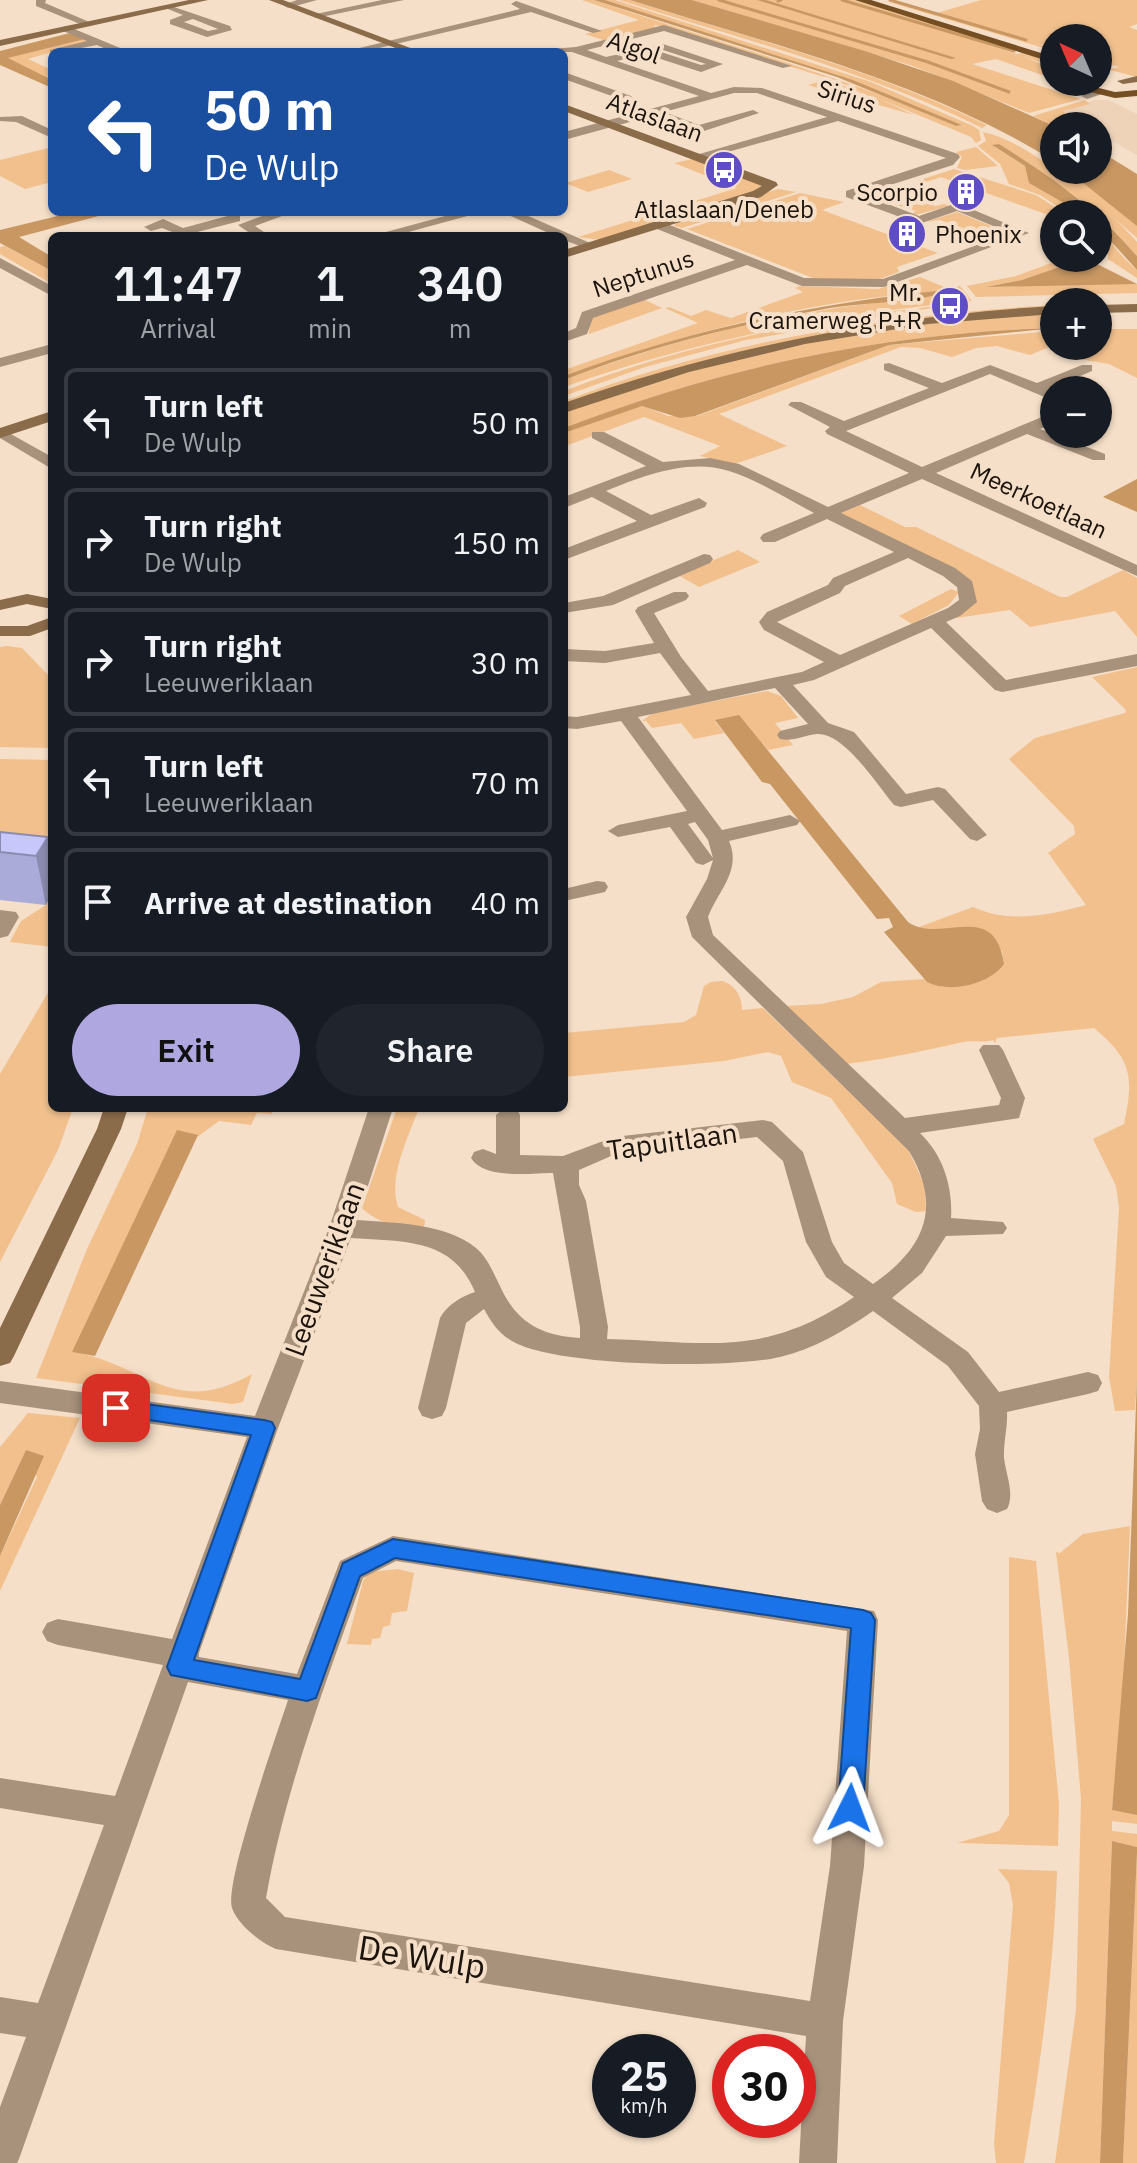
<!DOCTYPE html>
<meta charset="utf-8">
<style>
body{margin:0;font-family:"IBM Plex Sans",sans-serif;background:#20242c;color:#f1f3f6;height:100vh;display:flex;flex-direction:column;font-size:30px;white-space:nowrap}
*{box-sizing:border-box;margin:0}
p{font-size:26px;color:#9ea1a6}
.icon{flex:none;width:44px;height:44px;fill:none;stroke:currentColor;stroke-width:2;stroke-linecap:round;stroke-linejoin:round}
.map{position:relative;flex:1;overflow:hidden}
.side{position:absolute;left:48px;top:232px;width:520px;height:880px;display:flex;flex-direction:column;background:#171b24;border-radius:12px;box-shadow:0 2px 6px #0004}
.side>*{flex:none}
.guide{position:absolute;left:48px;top:48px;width:520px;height:168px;border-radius:12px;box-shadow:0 2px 6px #0004;background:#1a4fa0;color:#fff;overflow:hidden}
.needle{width:52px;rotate:316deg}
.fabs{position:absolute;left:1040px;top:24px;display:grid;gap:16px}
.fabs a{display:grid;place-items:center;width:72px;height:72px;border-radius:50%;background:#171b24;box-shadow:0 2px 6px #0004;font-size:40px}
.speed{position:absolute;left:592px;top:2034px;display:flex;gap:16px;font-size:40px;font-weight:700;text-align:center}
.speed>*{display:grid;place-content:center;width:104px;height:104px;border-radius:50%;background:#171b24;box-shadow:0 2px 6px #0004;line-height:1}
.speed small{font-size:20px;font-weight:400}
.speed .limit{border:12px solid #d22;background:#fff;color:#111}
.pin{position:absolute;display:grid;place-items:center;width:68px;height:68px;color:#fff;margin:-34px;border-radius:16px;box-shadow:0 4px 12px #0006}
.me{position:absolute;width:88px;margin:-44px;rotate:3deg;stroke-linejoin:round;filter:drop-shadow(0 0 6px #0008)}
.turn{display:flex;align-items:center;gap:28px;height:168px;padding:0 24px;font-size:36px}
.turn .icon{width:104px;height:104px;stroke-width:2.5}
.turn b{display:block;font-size:56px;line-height:68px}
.eta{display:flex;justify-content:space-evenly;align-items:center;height:136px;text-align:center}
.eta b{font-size:48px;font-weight:600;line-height:56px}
.button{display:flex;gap:16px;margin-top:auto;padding:16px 24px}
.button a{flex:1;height:92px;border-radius:48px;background:#afa8e0;color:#111;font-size:32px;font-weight:600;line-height:92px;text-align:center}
.button a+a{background:#20242c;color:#f1f3f6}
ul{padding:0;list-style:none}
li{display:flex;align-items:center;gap:24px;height:108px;margin:0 16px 12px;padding:0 8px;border:4px solid #363941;border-radius:12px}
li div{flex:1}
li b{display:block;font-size:30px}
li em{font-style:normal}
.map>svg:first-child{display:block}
</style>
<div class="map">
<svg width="1137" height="2163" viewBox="0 0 1137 2163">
<rect width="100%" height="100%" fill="#f5dfc8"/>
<polygon fill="#efd3b8" points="1096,100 1109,100 1137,114 1137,155 1098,133 1098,126 1085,126 1061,111"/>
<g fill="#f1c08d">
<path d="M582,0H594C715,42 839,74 956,126L962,125L853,80L605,0H615L871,82L973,126L979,130L981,140L976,143L971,137L834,80L655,25L654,29L606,41L585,34L639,20Z"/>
<path d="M619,0H630C749,38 874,69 987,125L982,128C867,71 741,39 619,0Z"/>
<polygon points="692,0 854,0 1007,45 1020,50 1015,51 941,30 1017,54 1027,52 1054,63 1054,67 1020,55 1054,69 1054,79 996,59 972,64 1081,99 1029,113 913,66"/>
<polygon points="882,0 937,13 981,0 1137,0 1137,24 1129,27 1137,30 1137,77 1098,67 1098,64 1110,69 1119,67 1098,61 1098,38 1054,38 1054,47 1037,44 1054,51"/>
<polygon points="85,39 89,41 28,59 52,70 52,80 7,58"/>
<polygon points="825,80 869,94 914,115 808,85"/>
<polygon points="1085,100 1090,104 1062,111 1082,125 1079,126 1054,126 1033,116"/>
<path d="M983,132C1029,141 1107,207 1137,242V256C1098,209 1051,176 999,144L993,146L1025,166L1030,183L1083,214H1069L1040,195L1009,184L1000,164L978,146L986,141Z"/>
<polygon points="52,147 52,182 25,189 0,176 0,160"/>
<polygon points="976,147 998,166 966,170 957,168 962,157 956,152"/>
<polygon points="693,159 764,185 756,191 600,240 578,237 737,188 674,163"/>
<polygon points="954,169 1036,195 1066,214 1054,214 1054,217 941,177 923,183 917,181"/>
<polygon points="609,170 632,179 588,192 565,183"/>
<path d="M1058,170C1080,170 1121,210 1137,226V238Z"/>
<polygon points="889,187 935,206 944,204 950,206 915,215 912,214 916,211 863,194 878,188"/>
<polygon points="778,189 796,192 682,228 674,226 678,221"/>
<polygon points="800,193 844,202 822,210 938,253 897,267 899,272 877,280 818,280 687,229"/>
<polygon points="957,212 1001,230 1007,228 1013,232 1008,236 996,237 999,239 977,238 981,235 940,220 926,222"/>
<path d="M1098,224L1106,230C1110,245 1125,260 1137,270V278L1108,259C1109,248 1098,242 1098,224Z"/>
<polygon points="5,246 52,271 52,284 0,254 0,247"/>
<polygon points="1065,258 1085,258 1022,280 986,287 1118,283 1137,284 1137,293 976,297 967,286 1016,276"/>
<path d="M920,277L949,289L960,286L972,301C832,314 697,340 564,387V380C650,347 739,324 830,309C869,302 913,302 951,291C819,297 688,332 564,376V370L698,323L665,308L669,307L691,316L706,310L731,318L803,292L795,288L800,286L878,289Z"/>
<polygon points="643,299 662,308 589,334 590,317"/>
<path d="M949,305L746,340L645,367L564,396V391C687,344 818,317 949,305Z"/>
<path d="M1054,305V308C885,318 722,345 564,406V401C723,341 885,315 1054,305Z"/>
<path d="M1054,312V328C885,333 721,367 564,428V411L697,365L898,325Z"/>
<polygon points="1098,329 1137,329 1137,378 1109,364 1080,359 1081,355 1057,346 1098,346"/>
<polygon points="1054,331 1054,345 1030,355 997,346 976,348 952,357 920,348 901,347 719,414 787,446 735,464 700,456 720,446 644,417 568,445 564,444 564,433 630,408 644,406 668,416 697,416 889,345"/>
<polygon points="860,505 905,527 916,527 1060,597 1067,597 1123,570 1137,578 1137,637 1115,611 1030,627 1010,610 956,618 974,602 972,583 839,514"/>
<polygon points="738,550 760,562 699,587 678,575"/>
<polygon points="951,589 959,592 949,605 912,624 899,616"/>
<polygon points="7,646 22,648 52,679 52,748 0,747 0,647"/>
<path d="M1137,667V1379L1135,1410L1115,1411L1109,1377L1119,1207L1116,1186L1093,1139L1124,1124C1134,1076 1132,1060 1094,1028L997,1038L995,1043L993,1040C982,1043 971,1040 963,1042C924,1051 886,1059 846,1064L786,1006L821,1004L853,997L881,982L924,979C943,996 991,984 1004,964L1002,951L919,927L973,907C1010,924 1049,915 1086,905L1048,853L1075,834L1074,826L1009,759L1035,738L1125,713L1126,710L1092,677Z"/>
<polygon points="767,691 781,696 798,718 775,723 793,745 768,750 739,716 715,721 724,733 694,739 681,723 652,728 646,721 642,721 653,713"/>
<polygon points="0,759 52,760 52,869 0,832"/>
<polygon points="52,894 52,947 10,942 21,921 46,905"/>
<path d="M723,981C736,986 742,997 742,1010L763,1008L908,1149L925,1186L926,1211L916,1212L897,1204L892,1183L831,1098L792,1082L781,1056L768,1052L724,1061L564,1077V1033L684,1022L696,1015L704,986L711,982Z"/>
<polygon points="52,986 52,1108 73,1108 58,1150 0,1262 0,1074"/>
<path d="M148,1108H272V1114L257,1113L251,1125L219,1121L196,1138L197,1135L73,1352C146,1364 173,1419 252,1374L243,1402L233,1404L36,1378L87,1249L137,1144Z"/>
<path d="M397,1108H419C408,1138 388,1176 398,1207L425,1220L424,1228C399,1226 381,1226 362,1208Z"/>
<polygon points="28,1413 80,1418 0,1591 0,1556 37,1477 26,1450 0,1505 0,1447"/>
<polygon points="1130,1526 1122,1713 1112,1809 1137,1815 1137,1824 1112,1821 1112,1831 1137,1834 1137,1847 1112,1841 1100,2163 1055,2163 1076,2010 1081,1799 1069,1658 1056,1552 1060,1553 1083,1534"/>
<polygon points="1009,1557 1036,1561 1059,1804 1058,1846 957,1843 999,1831 1009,1815"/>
<polygon points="398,1569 414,1573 407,1611 392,1613 390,1625 383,1627 380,1638 372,1639 371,1645 347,1644 363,1581 369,1572"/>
<polygon points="1137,1853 1137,2163 1123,2163"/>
<path d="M998,1869L1057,1871C1054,1970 1040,2066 1024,2163H996L994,2144L1013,1905L1009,1883Z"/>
</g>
<g fill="#c89762">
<polygon points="594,0 605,0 853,80 962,125 956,126 837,77"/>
<path d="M630,0H692L868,52L953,81L1054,126V161C925,81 773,45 630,0Z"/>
<polygon points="757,0 766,0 956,58 951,59"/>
<polygon points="70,33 85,39 8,58 52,80 52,88 0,65 0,51"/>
<path d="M999,144C1051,176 1097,209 1137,256V270L1108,238L1106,230L1098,224V214H1083L1029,183L1025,166L992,145Z"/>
<polygon points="1098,150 1137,174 1137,226 1067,170 1098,170"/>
<polygon points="74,212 114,212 19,237 52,257 52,271 0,243 0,230"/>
<polygon points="1085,258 1137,284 986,287 1022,280"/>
<path d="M946,290L951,291C914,303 869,302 830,308C739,325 650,346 564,380V376C688,330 815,303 946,290Z"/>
<path d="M1054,328L889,345L695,416L680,418L642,406L564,433V428C721,367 885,333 1054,328Z"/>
<polygon points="1137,479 1137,512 1103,497"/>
<path d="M739,715L908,922C942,945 994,898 1004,964C991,984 949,994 927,982L884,932L893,927L889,918L877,919L770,784L762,782L715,720Z"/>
<polygon points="177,1130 198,1135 95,1356 72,1352"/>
<polygon points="1137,1379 1137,1815 1112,1810 1128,1614"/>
<polygon points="26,1450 44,1456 0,1556 0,1505"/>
<polygon points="1112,1841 1137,1847 1137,1853 1123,2163 1100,2163"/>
</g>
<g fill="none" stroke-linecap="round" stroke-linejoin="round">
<g stroke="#c89762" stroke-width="3">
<polyline points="719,0 928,62 1009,92"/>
<polyline points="842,0 1014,51"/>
<polyline points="890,0 1026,40"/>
<polyline points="778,1 781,0"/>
</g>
<g fill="#a8927c" fill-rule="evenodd">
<polygon points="36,0 46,0 45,3 94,24 85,26 36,6"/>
<polygon points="297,0 317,0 288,8 283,5"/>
<polygon points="382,0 404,0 316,18 311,15"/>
<polygon points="516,1 602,31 593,33 531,12 362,52 343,52 520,9 511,4"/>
<path d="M168,5L230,26L232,30L207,37L170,24V20L183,15L168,9ZM193,19L218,29L208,31L184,22Z"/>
<path d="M664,25L792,66L783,68L664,31L587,50L606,57L663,44L723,64L701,72L645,54L617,61L711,93L734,87L762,88L958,154L960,157L953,165L862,194L919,216L957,203L1029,233L884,287L802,286L747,265L593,318L587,334L564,342V333L576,328L582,312L735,260L652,227L651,224L657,220L804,278L883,279L1010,233L957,211L919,224L846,197V191L946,158L838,121L696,161V155L827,117L757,93H734L664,112L699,125L753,110L759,113L698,133L652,116L564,140V132L699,96L572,52H537L538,50L576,47ZM663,50L706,64L701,65L658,51Z"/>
<polygon points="67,26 125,50 126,52 112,52 97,45 50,54 50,50 87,41 63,31 63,27"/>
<polygon points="564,72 631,96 633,98 623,100 564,79"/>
<polygon points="1098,89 1102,90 1102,94 1087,99 1081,96"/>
<polygon points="22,116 52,130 52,138 16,122 0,121 0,117"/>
<polygon points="273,212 293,212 255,226 270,236 254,236 238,225"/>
<polygon points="460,212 482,212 394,236 371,236"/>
<polygon points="502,212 519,212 597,246 590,250 564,240 564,236 555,236"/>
<polygon points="235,214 240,215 240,221 182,236 162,228 151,231 144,227 163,219 183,228"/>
<polygon points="0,258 52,286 52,296 0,268"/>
<polygon points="52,344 52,353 0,367 0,358"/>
<path d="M889,363L942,383L990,365L1037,383L1082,365H1092V371L1050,389L1054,391V401L990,374L846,431L922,467L1054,412V423L1040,429L1105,454V460H1093L1027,434L936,473L1137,565V576L922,479L841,513L955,568L972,581L977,602L960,616L946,622L1006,680L1137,654V666L1002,692L995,690L931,628L814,680L793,685L828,723L854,732L906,794L938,787L945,789L987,835L977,841L970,839L933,800L901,807L894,805C878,786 844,732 817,734C804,735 793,742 780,739L777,735L780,731L808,724L775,688L638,717L722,830L790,815L800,821L797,825L729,841C742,870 718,891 708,917L713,935L905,1118L999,1105L1001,1098L979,1050L983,1045H999L1003,1050L1025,1098L1019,1118L920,1133C943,1155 953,1187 951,1218L1003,1222L1007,1228L1003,1234L946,1236L922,1273L892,1298L968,1352L999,1392L1088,1372L1098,1375L1102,1383L1098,1391L1088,1394L1007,1412C1008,1427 1003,1443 1004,1458C1006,1475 1015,1494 1007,1509L997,1513L987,1509L982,1501L975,1454L980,1429L979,1406L948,1366L873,1311C844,1331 814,1349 780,1357C729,1369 556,1367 512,1341C499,1334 491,1322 484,1309L466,1323L446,1408L442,1416L432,1419L422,1416L418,1408L440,1318C447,1305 462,1296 475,1292C452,1237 403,1242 351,1238L278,1428L199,1653V1657L297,1674L340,1561L393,1536L874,1611L878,1620L864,1866L843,2021L837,2163H799L806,2036L276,1949C260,1942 238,1925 232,1908C224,1883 277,1734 288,1700L188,1682L19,2159L17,2163H0V2107L26,2037L0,2033V1997L38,2003L104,1825L0,1808V1778L115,1796L163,1665L58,1645L47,1641L42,1632L47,1623L58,1619L172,1639L247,1437L0,1403V1381L255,1416L329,1228L369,1108H393L357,1220C394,1223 446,1223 476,1248C487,1257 493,1272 499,1284C516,1322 539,1335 580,1338V1327L553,1173C531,1173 484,1180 471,1158L474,1152L483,1149L496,1154V1115L504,1108L517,1109L520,1115V1155L563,1156L614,1137L763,1120L772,1122L803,1152L832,1242L844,1263L873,1284C924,1249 943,1208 909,1151L692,937L686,917L707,879L713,860L703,865L696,863L670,827L618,837L608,831L618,825L687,811L621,721L577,729L564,728V716L577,717L691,695L660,653L605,663L564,661V649L605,651L654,643L635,611L638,607L674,592H686L689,596L686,600L654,613L681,657L708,691L802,672L824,662L764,630L759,622L767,612L828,585L833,578L894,552L827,519L775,542H763L760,538L763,534L814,513C787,499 758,480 729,471C688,458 643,476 606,491L651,515L699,498L707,503L705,507L564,560V549L637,521L592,497L564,508V497L646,466L592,438V432H604L663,462L710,458L739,464L828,507L909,473L827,434L825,431L830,427L788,405L791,402H801L844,421L929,388L884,370V364ZM908,558L943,576L957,587L959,600L948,608L840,655L777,622L840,593L845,586ZM695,822L708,840L713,858L688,824ZM757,1137L783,1161L806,1242L826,1277L854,1297C764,1358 708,1342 607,1339L608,1327L586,1201L579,1185V1170L618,1153ZM396,1561L847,1631L830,1866L810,2001L285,1917L266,1898C285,1789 326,1682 363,1578Z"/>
<polygon points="0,428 52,457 52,469 0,438"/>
<polygon points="704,554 710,555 713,559 710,563 613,605 564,613 564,603 603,596"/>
<polygon points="597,881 605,882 608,887 605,892 564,901 564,889"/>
<polygon points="0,910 16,912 19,917 8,936 0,938"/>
</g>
<g fill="#8a6b4a" fill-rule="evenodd">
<polygon points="189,0 208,0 0,46 0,40"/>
<polygon points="269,0 283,0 421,52 406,52"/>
<polygon points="1137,76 1137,82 1123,84 1117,81"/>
<polygon points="564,104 776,182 778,185 761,197 564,258 564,250 753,191 762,186 564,111"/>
<polygon points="1137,304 1137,312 1098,313 1098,305"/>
<path d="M1054,306V314L928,324L805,344L689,372L564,413V403C724,347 885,316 1054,306Z"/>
<polygon points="52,411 52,421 0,438 0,428"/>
<polygon points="27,594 52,599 52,609 27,604 0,610 0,600"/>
<polygon points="52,617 52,628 30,636 0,636 0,626 27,626"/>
<polygon points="104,1108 128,1108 121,1129 14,1356 10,1363 0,1366 0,1328 97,1129"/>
</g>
<g fill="#754f23" fill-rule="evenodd">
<polygon points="855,0 871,0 1054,57 1054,63"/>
<polygon points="1098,81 1099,88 1115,92 1137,90 1137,96 1115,98 1090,92 1086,85"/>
</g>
</g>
<polygon fill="#ababd9" points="0,832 48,837 52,856 52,894 46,905 0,900"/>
<polygon fill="#8b8bb0" points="48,837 52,856 52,894 46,905 36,856"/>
<polygon fill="#c7c7fc" stroke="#8b8bb0" stroke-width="2" points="0,832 48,837 36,856 0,852"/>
<polygon fill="#1a73e8" stroke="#114b97" stroke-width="2" points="116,1400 264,1420 272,1422 275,1428 194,1660 300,1679 343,1563 393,1539 863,1610 871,1613 875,1620 863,1808 859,1816 850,1820 841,1816 838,1808 851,1628 395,1558 360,1576 316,1698 307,1701 171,1675 167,1667 251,1435 108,1414 105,1408 108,1402"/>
<defs>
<symbol id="bus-disc" viewBox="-11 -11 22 22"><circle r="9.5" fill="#5e4dc6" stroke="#f5dfc8"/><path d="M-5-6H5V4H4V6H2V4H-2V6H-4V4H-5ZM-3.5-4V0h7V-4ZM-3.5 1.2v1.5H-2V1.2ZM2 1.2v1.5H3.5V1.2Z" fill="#fff"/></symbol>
<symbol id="building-disc" viewBox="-11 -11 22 22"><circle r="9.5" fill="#5e4dc6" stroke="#f5dfc8"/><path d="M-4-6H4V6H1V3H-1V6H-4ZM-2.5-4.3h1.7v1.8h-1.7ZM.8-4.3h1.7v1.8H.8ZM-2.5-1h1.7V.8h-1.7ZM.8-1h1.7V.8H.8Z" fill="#fff"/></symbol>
</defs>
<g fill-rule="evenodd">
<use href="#bus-disc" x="702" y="148" width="44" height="44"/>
<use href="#building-disc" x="944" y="170" width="44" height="44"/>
<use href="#building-disc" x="885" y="212" width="44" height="44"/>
<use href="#bus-disc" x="928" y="284" width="44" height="44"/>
</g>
<g text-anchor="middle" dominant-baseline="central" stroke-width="8" stroke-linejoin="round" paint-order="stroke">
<g font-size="24" fill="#1c140c" stroke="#f5dfc8">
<text transform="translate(634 47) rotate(19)">Algol</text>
<text transform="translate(847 96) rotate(18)">Sirius</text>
<text transform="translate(655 117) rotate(20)">Atlaslaan</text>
<text transform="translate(643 273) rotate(-18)">Neptunus</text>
<text transform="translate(1039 500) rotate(25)">Meerkoetlaan</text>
</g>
<g font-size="24" fill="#1c140c" stroke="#f5dfc8" text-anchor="end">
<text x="938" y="192">Scorpio</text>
<text x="724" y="209" text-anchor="middle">Atlaslaan/Deneb</text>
<text x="935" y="234" text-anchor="start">Phoenix</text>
<text x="922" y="292">Mr.<tspan x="922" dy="28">Cramerweg P+R</tspan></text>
</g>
<g font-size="28" fill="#1c140c" stroke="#f5dfc8">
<text transform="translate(672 1141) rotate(-8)">Tapuitlaan</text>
<text transform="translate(324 1269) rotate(-70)">Leeuweriklaan</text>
</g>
<g font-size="34" fill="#1c140c" stroke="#f5dfc8">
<text transform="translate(422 1956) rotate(9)">De Wulp</text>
</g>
</g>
</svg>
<div class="fabs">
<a><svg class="needle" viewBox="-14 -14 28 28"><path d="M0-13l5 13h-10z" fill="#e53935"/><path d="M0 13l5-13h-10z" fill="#9ea1a6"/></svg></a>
<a><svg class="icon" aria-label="sound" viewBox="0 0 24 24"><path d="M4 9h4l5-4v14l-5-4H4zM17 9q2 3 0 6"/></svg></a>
<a><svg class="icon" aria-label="search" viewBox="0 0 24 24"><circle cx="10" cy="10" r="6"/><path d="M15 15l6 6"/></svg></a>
<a>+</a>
<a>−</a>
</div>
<div class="speed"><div>25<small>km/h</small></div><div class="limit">30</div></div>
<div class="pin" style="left:116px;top:1408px;background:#d93025"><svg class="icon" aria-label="arrive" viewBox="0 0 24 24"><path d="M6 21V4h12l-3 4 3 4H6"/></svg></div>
<svg class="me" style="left:850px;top:1808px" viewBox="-20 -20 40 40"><path d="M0-17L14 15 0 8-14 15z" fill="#1a73e8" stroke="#fff" stroke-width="4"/></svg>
<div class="guide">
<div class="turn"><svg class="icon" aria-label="left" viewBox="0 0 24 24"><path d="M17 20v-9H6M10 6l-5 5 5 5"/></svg><div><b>50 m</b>De Wulp</div></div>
</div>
<section class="side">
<div class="eta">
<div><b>11:47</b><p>Arrival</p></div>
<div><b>1</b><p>min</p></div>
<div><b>340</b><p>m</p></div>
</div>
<ul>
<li><svg class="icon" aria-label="left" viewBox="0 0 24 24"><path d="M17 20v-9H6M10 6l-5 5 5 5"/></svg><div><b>Turn left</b><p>De Wulp</p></div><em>50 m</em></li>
<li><svg class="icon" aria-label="right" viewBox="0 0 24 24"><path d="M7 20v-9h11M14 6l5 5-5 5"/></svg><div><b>Turn right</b><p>De Wulp</p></div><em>150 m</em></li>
<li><svg class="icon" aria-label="right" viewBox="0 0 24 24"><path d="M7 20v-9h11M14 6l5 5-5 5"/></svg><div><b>Turn right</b><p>Leeuweriklaan</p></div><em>30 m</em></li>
<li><svg class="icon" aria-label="left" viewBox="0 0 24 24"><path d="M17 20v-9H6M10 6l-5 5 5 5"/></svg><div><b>Turn left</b><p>Leeuweriklaan</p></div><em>70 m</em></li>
<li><svg class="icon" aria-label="arrive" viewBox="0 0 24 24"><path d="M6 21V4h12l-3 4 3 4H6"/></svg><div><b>Arrive at destination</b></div><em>40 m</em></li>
</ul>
<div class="button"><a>Exit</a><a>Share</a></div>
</section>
</div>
